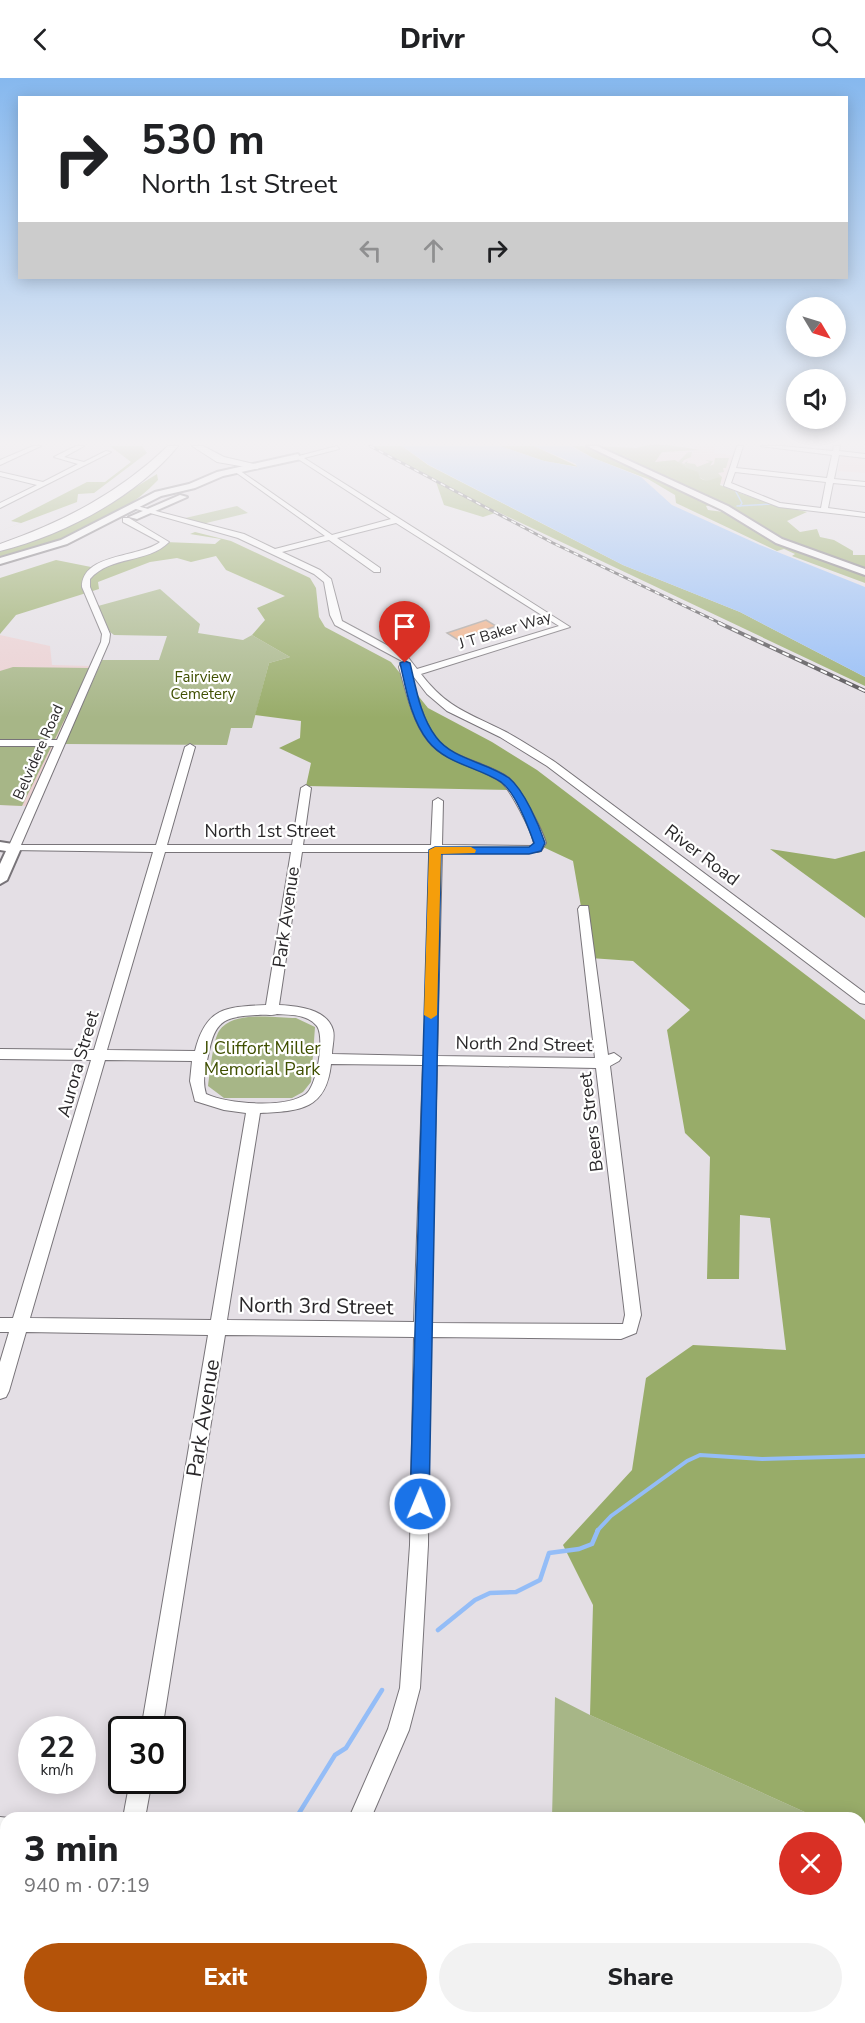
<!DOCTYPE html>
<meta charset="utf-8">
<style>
body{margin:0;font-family:"Nunito Sans",sans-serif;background:#f2f2f2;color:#202124;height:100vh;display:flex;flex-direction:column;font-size:22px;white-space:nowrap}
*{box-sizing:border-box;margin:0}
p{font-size:20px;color:#757577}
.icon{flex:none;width:33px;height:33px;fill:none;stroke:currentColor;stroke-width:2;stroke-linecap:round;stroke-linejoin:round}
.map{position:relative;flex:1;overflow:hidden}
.panel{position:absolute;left:0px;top:1734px;width:866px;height:212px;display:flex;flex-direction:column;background:#fff;border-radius:18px 18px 0 0;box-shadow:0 3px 15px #0003}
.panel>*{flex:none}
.hud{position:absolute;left:18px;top:18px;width:830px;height:183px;border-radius:0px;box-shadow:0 3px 15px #0003;background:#fff;color:#202124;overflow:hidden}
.needle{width:39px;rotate:128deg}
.tools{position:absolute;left:786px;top:219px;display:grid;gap:12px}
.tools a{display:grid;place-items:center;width:60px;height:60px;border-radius:50%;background:#fff;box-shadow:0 3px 15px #0003;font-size:30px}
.speed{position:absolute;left:18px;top:1638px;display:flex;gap:12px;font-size:30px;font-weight:700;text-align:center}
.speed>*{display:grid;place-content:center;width:78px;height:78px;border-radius:50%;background:#fff;box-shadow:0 3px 15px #0003;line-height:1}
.speed small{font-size:15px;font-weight:400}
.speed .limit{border:3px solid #111;border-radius:9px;background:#fff;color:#111}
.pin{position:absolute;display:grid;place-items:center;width:51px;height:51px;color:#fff;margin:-62px -26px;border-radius:50% 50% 50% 0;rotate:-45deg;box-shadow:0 0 6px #0007}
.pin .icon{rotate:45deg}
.me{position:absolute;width:66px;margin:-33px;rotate:1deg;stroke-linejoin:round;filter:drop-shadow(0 0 4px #0008)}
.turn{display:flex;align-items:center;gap:21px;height:126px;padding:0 24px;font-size:27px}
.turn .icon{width:78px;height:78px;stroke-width:2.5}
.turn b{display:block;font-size:42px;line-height:51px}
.lanes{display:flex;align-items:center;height:57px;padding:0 24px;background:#0003;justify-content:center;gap:30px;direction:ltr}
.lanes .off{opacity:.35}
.round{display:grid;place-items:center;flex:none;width:63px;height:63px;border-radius:32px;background:#f2f2f2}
.overview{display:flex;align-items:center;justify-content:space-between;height:102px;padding:0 24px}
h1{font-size:36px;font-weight:800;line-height:45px}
.primary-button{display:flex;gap:12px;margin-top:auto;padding:12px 24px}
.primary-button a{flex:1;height:69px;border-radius:36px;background:#b45309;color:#fff;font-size:24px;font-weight:800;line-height:69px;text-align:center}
.primary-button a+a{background:#f2f2f2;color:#202124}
header{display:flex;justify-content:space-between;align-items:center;height:78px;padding:0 24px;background:#fff;font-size:27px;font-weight:800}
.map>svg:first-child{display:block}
</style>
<header><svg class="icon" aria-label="back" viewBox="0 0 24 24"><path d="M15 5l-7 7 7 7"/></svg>Drivr<svg class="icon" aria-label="search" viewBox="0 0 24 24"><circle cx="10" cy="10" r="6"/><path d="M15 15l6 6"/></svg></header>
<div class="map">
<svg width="865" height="1945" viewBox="0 0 865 1945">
<rect width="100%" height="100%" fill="#e4dfe5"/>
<g fill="#ebd0d2">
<polygon points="696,368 716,368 714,375 737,378 727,406 718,406 649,381 662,372 693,374"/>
<polygon points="841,378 865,380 865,395 838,393"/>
<polygon points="0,557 50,568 52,587 91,588 27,728 0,727"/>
</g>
<g fill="#a7b687">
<path d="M688,374H692L691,379L684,382L682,385L687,387L684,385L688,383L687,385L695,386L697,389L710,384L705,382L713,383L710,388L714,386L715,380H729L726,390H723L724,394L718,395L722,399C719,399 717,402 713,403C704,406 686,389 677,385Z"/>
<polygon points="237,428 248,435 202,446 181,441"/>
<polygon points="160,511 200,546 198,555 243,562 252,557 290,579 269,585 252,650 231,650 227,667 65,666 102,582 159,582 167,558 114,557 110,554 98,528"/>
<polygon points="13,589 90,590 22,728 0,727 0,593"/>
<path d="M296,940L315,949L311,1004L303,1014L292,1020H224L208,1008C210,995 213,962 219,953C233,932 274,940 296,940Z"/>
<polygon points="555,1619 590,1637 818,1740 552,1740"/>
<polygon points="860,1759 865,1761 865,1945 548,1945 548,1940 860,1940"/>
</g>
<g fill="#98ac69">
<polygon points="110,368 142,368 147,375 94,415 78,416 77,424 0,453 21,445 11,443 87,404 105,404 131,384"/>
<polygon points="371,368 402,368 428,387 623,487 740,534 865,599 865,608 498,434 483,439 444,427 436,404"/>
<polygon points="500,368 534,368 579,389 544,383"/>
<polygon points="572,368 583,368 711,427 706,428 708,432 724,434 783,468 865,498 865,505 792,478 795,476 784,471 777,473 676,425 675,417 648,401 593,380"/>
<path d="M594,368L637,370C655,363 681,369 700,372L662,374L655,384L675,382L687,390L698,394L700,400C710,406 713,399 722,399L720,407C748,419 777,428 807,434L787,443L800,454L817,451L820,459L834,462L853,473V477H865V491C824,476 777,466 744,436Z"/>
<path d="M157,396L158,402C116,446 56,464 0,481V474L84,441Z"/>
<polygon points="195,454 231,463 310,500 316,510 319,539 325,549 391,584 428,630 492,664 537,692 865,942 865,1761 860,1759 860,1740 818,1740 590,1637 593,1527 563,1467 632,1392 646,1300 693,1267 786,1272 770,1140 740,1137 739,1201 707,1201 710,1079 685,1055 667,952 690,932 633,883 590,880 573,783 543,769 513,712 306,708 311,685 279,670 300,660 301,643 255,637 269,585 290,579 252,557 265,542 257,530 285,518 226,492 216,478 191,484 177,480 150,484 98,504 99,511 16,537 0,556 0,500 56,482 96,490 165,464 215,466 221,461 190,456"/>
<polygon points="770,771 835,781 865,773 865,840"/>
</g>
<polygon fill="#94bdf7" points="402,368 500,368 544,383 577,389 576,386 534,368 570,368 593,380 641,399 672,427 760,467 865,509 865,599 740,534 623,487 429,387"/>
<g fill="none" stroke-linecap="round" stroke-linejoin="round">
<g stroke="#94bdf7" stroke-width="1.5">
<polyline points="735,412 742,425 740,428"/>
<polyline points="737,428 771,426"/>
</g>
<polyline stroke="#94bdf7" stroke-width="4" points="597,1453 611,1438 687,1383 700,1377 762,1381 865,1378"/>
<g stroke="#94bdf7" stroke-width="4.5">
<polyline points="438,1552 475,1522 490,1515 516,1514 540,1502 549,1475 579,1471 592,1466 598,1452"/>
<polyline points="296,1740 335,1677 346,1670 382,1612"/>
<polyline points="179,1945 184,1940"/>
</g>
</g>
<polygon fill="#efaf85" stroke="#aaa4a0" stroke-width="1.5" points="486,542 496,548 458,562 447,555"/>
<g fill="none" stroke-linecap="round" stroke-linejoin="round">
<defs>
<g id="minor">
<polygon points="33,368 41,368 0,387 0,382"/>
<polygon points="76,368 84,368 64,379 84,384 106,373 111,374 0,430 0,425 37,407 0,398 0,394 43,404 78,386 54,379"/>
<path d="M337,368L339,371L304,380L570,549L421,596C448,631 469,635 506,654C523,663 539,674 555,684L865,915V926L860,925L547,688L500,659L447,633L427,616L410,594C417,616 422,642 436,660C453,682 488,684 509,700C520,709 542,751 546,765L541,773L537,774H442L437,978L595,980L578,831L580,828H588L608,977L614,975L621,980L619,983L610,988L641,1237L636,1255L621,1261L430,1259L428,1467L420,1610L409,1652L371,1740H349L388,1651L400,1610L410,1467L414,1259L225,1257L162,1652H141L208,1257L26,1254L9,1313L6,1319L0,1321V1284L9,1254H0V1240H13L91,982L0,981V971L94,972L153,774L10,772L8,770L54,668H0V662H57L101,564L102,556L82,509C82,475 139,480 160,464L123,444V440H129L169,464C147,486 111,477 90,501V509L110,556L109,564L21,767H156L185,669L190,666L195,669L167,767H292L301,710L306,707L311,710L303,767H431L433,723L438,720L443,723L442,767L533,768L534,765C531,752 511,712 501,704C479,688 445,685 428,663C412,643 406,613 399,589L402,583L335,547L330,537L324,504L314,496L238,460L129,429L133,427L244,456L275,471L325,458L234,393L232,392L236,390L332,457L391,441L295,379ZM396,445L559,548L417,591L407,578L342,543L331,501L320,492L282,474L329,462L374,494H380V490L337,460ZM165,774H291L266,927C226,929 206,929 195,973L107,972ZM302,774H431L424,978L332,976C332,969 335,959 333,952C327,931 298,928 279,927ZM277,936C290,937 306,936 316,947C326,956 317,1008 306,1016C285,1031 228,1026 206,1016C202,1003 205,991 208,978C215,943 222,939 258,937C264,936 271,938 277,936ZM105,982L192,983L190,1003L195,1023L224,1032L246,1035L211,1242L30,1240ZM331,986L423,987L414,1244L227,1242L260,1035C300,1033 326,1032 331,986ZM437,987L596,990L625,1237L623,1246L430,1245Z"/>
<path d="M737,368H743L736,390L827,400L832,377L761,368H781L833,373L834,368H840L839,373L865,376V380L839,377L834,401L865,404V408L833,405L828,430L865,435V439L779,429L724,408ZM735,394L826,404L821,430L780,425L731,405Z"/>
<polygon points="130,1702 152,1702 145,1740 123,1740"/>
<polygon points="0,1739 9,1740 6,1740 6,1761 0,1761"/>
<polygon points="82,1940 106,1940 105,1945 81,1945"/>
<rect x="313" y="1940" width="24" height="5"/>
</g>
<g id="major">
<polygon points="587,368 597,368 728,428 782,461 865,491 865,497 776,465 722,432"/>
<polygon points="298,376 301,381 223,398 195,410 161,418 67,466 0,486 0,480 61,462 155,414 189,406 217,394"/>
<polygon points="180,417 187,419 137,441 129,439"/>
<polygon points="0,764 19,767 21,770 7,802 0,806 0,786 6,773 0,772"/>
</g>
<g id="highway">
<path d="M168,368H178C136,419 64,457 0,473V466C63,444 119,415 168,368Z"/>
<polygon points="192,368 203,368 224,379 262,388 257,391 217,384"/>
</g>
</defs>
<use href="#minor" stroke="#787479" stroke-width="2"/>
<use href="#major" stroke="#787479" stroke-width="4"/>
<use href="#highway" stroke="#787479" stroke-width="2"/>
<use href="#minor" fill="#fff" fill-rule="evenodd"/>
<use href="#major" fill="#fff" fill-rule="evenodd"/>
<use href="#highway" fill="#fff" fill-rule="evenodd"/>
<defs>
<polyline id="rail-far1" points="370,368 553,465 722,546"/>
<polyline id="rail" points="719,545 865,613"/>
</defs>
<use href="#rail-far1" stroke="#535154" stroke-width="3"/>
<use href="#rail" stroke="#535154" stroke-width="4"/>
<use href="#rail-far1" stroke="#fff" stroke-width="1.5" stroke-dasharray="5" stroke-linecap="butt"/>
<use href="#rail" stroke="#fff" stroke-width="2" stroke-dasharray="7" stroke-linecap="butt"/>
</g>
<linearGradient id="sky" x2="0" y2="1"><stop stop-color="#86b8ee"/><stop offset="0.57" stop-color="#f3f1f3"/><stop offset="1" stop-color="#f3f1f3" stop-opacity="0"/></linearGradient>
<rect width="865" height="640" fill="url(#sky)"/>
<path fill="#1a73e8" stroke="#114b97" stroke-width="1.5" d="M405,583L410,585C416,610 420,638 436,659C453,682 487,684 509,700C524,712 539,747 545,765L541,773L529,776H441L429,1426L426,1433L420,1436L413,1433L410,1426L429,772L435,769H529L534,765C528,748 515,714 501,704C478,689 446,686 428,663C411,642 406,611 400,585Z"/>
<polygon fill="#f59e0b" points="471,769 476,772 475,775 441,776 437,937 431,941 424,937 429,772 435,769"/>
<g text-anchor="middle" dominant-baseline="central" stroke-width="4.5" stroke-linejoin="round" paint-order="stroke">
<g font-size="15" fill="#2a282a" stroke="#fff">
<text transform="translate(505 552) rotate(-17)">J T Baker Way</text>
<text transform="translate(38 674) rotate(-66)">Belvidere Road</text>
</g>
<g font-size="15" fill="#3f4f00" stroke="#fff">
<text x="203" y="599">Fairview<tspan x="203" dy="17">Cemetery</tspan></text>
</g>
<g font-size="18" fill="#2a282a" stroke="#fff">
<text x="270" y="753">North 1st Street</text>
<text transform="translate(702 777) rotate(37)">River Road</text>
<text transform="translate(286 839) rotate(-82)">Park Avenue</text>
<text transform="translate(524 966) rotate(1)">North 2nd Street</text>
<text transform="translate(78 986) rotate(-74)">Aurora Street</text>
<text transform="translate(591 1044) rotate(-97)">Beers Street</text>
</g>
<g font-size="18" fill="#3f4f00" stroke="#fff">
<text x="262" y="970">J Cliffort Miller<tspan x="262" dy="21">Memorial Park</tspan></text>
</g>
<g font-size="21" fill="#2a282a" stroke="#fff">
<text transform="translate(316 1228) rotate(1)">North 3rd Street</text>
<text transform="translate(203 1340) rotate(-81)">Park Avenue</text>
</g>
</g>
</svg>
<div class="tools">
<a><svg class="needle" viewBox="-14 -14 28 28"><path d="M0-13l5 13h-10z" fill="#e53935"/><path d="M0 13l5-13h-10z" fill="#757577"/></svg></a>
<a><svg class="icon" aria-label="sound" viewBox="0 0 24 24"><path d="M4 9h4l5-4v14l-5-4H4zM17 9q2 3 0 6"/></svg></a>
</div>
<div class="speed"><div>22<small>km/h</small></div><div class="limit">30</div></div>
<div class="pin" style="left:405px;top:585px;background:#d93025"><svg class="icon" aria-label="arrive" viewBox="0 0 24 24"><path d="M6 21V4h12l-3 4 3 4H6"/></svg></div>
<svg class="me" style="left:420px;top:1426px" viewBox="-20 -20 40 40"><circle r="17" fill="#1a73e8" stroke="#fff" stroke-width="3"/><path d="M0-11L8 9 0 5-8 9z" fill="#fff"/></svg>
<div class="hud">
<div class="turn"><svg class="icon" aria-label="right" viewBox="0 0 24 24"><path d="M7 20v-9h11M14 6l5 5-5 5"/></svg><div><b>530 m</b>North 1st Street</div></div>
<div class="lanes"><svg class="icon off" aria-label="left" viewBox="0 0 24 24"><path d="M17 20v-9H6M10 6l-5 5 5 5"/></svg><svg class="icon off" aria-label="ahead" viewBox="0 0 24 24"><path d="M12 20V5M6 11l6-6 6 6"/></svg><svg class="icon" aria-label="right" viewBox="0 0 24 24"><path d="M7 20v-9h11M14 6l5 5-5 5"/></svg></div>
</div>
<section class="panel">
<div class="overview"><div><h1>3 min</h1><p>940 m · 07:19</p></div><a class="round" style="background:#d93025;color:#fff"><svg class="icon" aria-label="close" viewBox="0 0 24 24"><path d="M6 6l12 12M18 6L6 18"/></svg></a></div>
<div class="primary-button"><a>Exit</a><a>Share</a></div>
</section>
</div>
